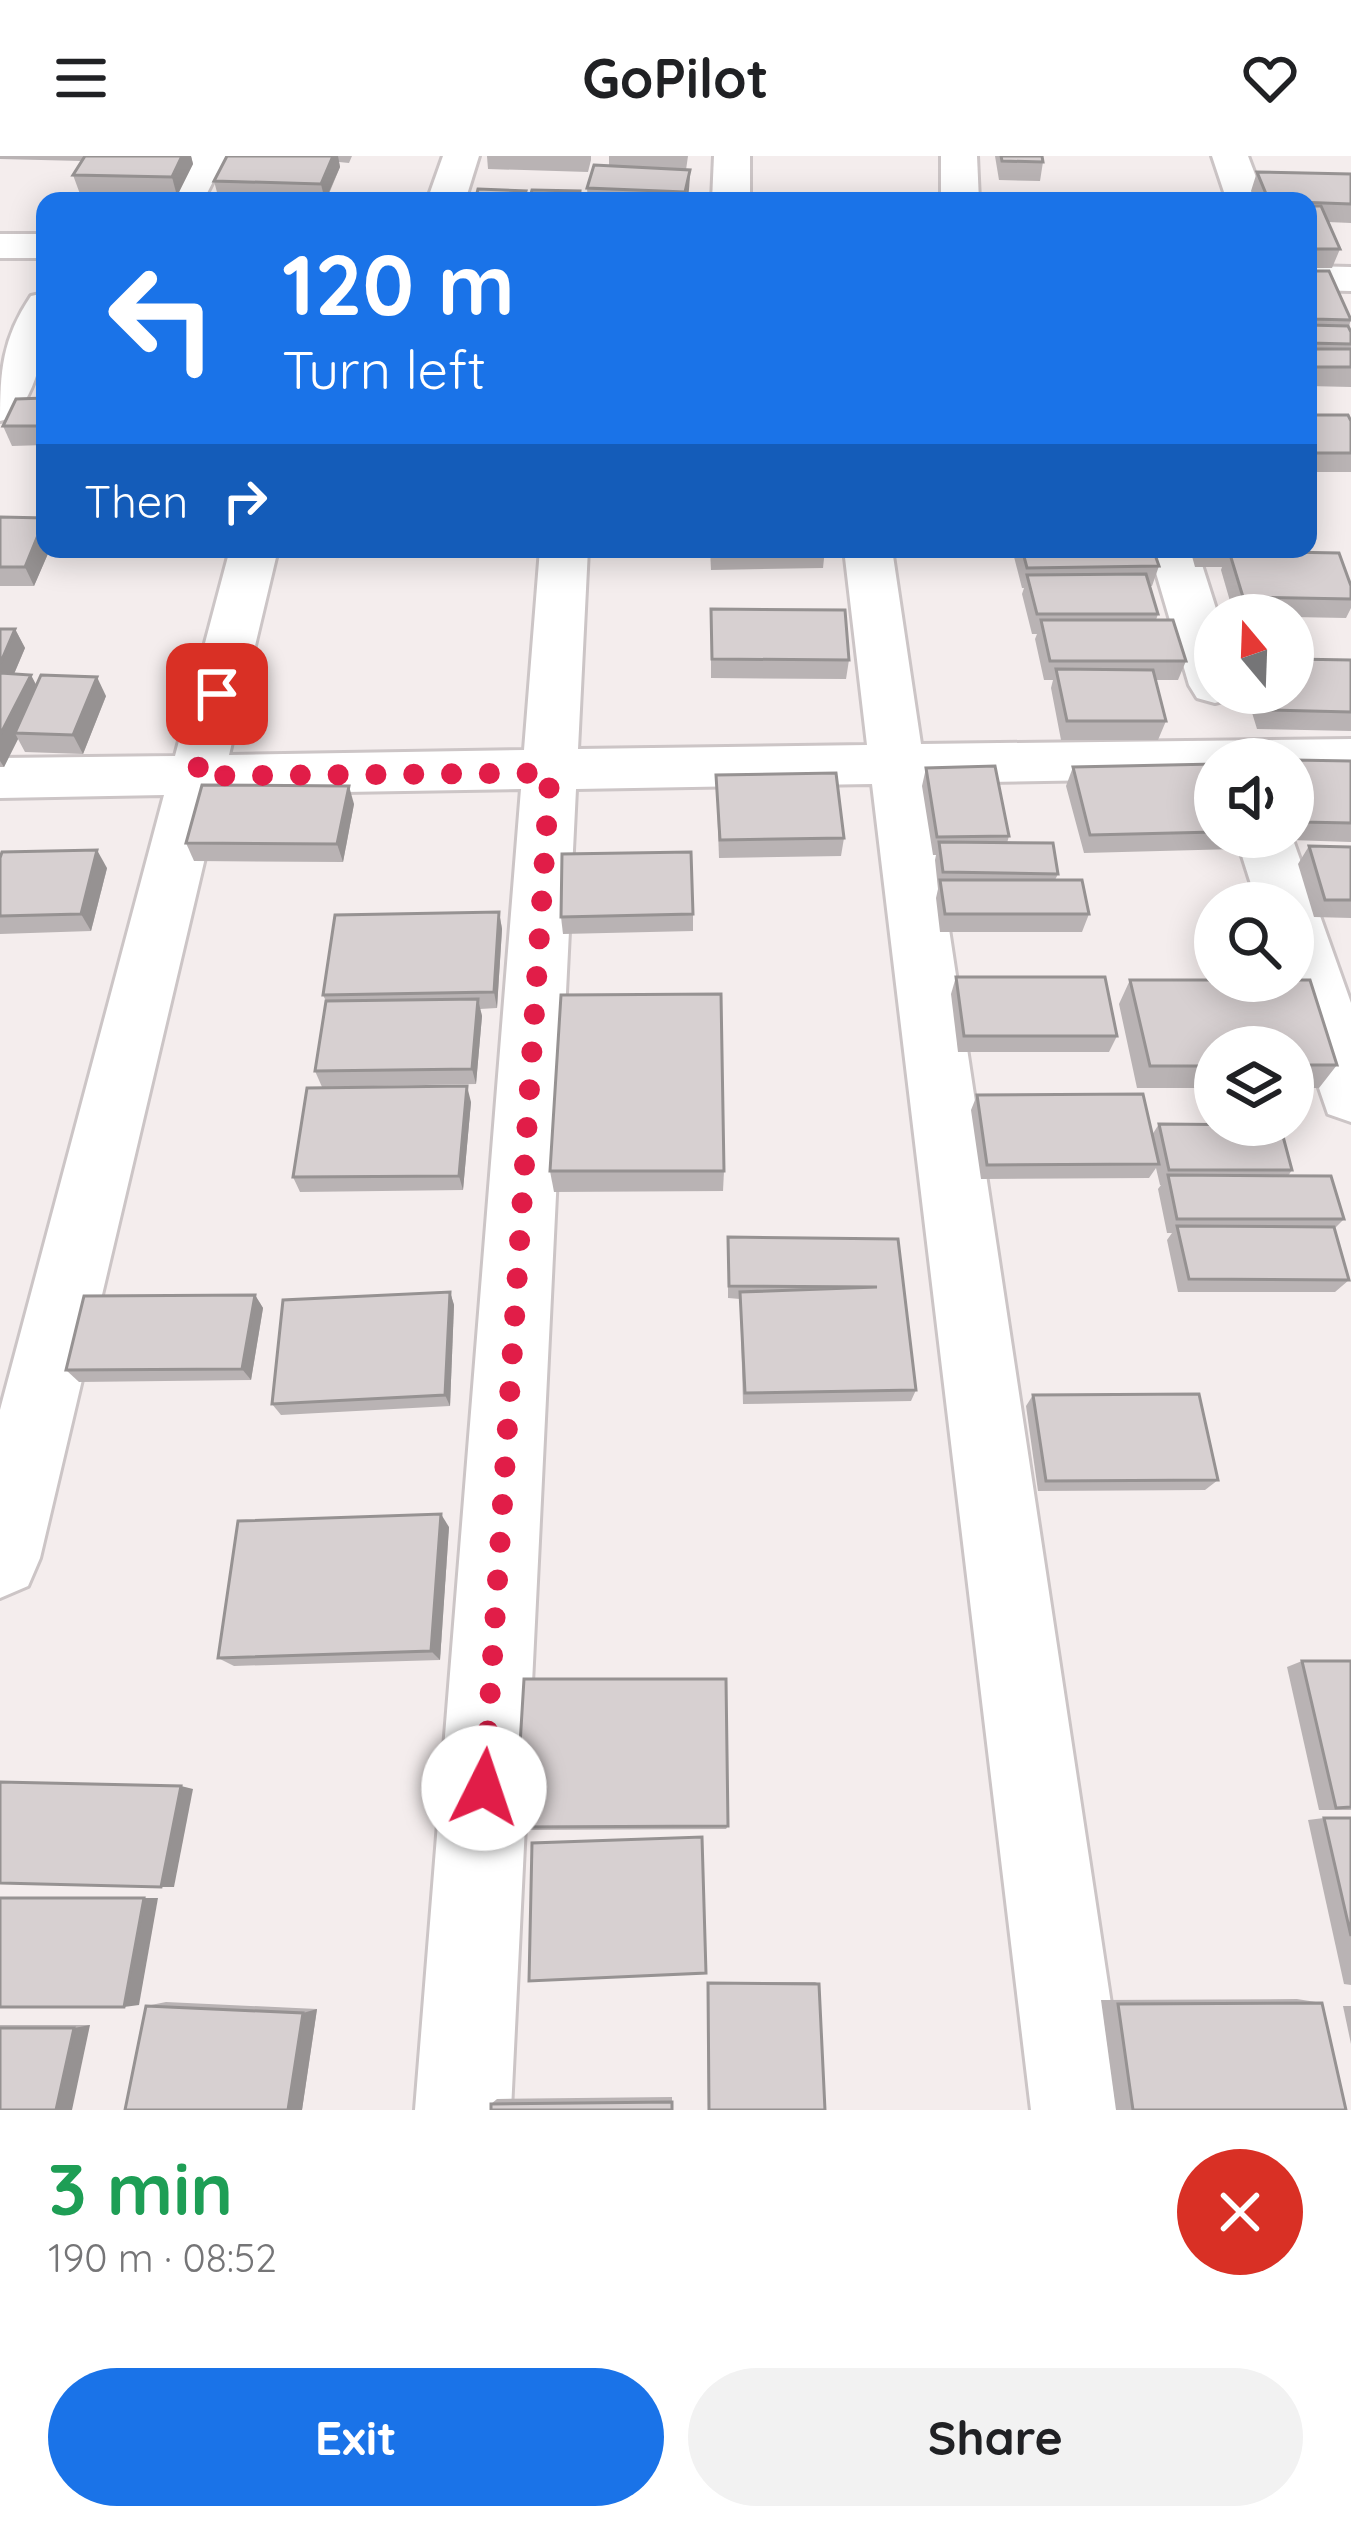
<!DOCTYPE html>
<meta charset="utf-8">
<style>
body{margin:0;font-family:Quicksand,sans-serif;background:#f2f2f2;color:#202124;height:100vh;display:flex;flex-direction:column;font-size:45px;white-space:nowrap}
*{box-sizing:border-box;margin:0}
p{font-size:39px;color:#757577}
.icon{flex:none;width:66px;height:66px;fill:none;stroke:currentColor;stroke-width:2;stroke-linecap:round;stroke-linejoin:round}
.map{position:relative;height:1954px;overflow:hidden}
.side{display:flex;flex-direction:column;background:#fff;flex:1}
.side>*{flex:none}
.banner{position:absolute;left:36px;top:36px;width:1281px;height:366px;border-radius:24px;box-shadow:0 6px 30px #0003;background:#1a73e8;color:#fff;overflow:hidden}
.needle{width:78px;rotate:341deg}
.fabs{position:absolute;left:1194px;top:438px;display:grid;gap:24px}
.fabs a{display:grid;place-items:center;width:120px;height:120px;border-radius:50%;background:#fff;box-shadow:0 6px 30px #0003;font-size:60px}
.pin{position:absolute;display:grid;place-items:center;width:102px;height:102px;color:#fff;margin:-51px;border-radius:24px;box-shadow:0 6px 18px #0006}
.me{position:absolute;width:132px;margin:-66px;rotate:4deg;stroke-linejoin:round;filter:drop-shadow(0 0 9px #0008)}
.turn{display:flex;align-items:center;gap:42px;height:252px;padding:0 48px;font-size:54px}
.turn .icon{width:156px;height:156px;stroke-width:2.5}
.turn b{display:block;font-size:84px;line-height:102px}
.then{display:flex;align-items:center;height:114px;padding:0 48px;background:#0003;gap:24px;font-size:45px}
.round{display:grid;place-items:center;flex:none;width:126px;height:126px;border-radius:63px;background:#f2f2f2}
.summary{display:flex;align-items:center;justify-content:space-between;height:204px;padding:0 48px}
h1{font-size:72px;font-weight:700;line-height:90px;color:#1e9e55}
.cta{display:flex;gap:24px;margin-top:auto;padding:24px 48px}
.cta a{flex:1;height:138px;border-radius:72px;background:#1a73e8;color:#fff;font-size:48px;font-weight:700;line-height:138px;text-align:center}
.cta a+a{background:#f2f2f2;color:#202124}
header{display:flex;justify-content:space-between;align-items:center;height:156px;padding:0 48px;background:#fff;font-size:54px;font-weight:700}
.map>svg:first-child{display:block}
</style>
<header><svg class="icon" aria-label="menu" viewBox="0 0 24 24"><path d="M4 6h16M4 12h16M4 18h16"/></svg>GoPilot<svg class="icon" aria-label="heart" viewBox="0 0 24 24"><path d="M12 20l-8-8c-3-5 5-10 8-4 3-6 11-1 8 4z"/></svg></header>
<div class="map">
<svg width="1351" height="1954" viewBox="0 0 1351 1954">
<rect width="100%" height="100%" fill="#f4eded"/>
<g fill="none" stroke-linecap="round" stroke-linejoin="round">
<defs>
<g id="minor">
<polygon points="190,0 226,0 203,45 165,45"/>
<polygon points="443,0 479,0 465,45 427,45"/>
<polygon points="714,0 750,0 750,45 712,45"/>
<polygon points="941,0 977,0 979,45 941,45"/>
<polygon points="1212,0 1248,0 1265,45 1227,45"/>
<rect x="0" y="78" width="45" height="24"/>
<polygon points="1308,110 1351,111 1351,135 1308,134"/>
<path d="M45,137C45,184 44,220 15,261L0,265C0,216 2,183 31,140Z"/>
<polygon points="230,393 278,393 229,599 524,594 540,393 588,393 578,593 867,589 844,393 892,393 921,588 1351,583 1351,621 1293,622 1293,603 1215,603 1215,622 927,627 1127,1954 1031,1954 872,628 576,633 511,1954 415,1954 521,633 220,638 40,1402 28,1430 0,1442 0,1254 164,639 0,642 0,602 175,600"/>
<polygon points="1149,393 1197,393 1218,459 1215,537 1236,537 1233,542 1215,547 1197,542 1189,529"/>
<polygon points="1236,681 1292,681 1351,847 1351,966 1328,958 1282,825 1293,825 1293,747 1257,747"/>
</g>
</defs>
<use href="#minor" stroke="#ccc5c6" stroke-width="6"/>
<use href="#minor" fill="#fff" fill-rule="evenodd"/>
</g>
<g fill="#b9b3b4">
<polygon points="0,0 191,0 193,8 177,40 80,38 73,19 82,5 0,3"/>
<polygon points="227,0 352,0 349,7 339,6 340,11 326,45 219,44 214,25"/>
<polygon points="487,0 591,0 591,4 588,16 488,13"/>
<polygon points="609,0 688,0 686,14 690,14 689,33 687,45 588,45 587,32 609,10"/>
<polygon points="995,0 1042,0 1043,6 1040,25 999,24"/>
<polygon points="1257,16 1351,18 1351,67 1328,66 1340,93 1332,112 1308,112 1308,45 1255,45 1251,35"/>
<polygon points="1308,115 1351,162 1349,171 1351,176 1351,231 1308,230"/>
<polygon points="45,242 45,289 12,290 3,270"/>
<polygon points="1308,259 1351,265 1351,316 1308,316"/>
<polygon points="0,361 45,393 50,393 34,430 0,430"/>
<polygon points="710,393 825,393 823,412 711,414"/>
<polygon points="1012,393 1153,393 1159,410 1152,430 1149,430 1158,458 1156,464 1186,505 1178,524 1155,524 1166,565 1158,584 1061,584 1051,532 1053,524 1044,524 1035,483 1037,478 1032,478 1022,438 1024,432 1022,432"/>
<polygon points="1190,393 1310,393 1308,396 1351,430 1351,452 1346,462 1293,461 1293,459 1234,459 1221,414 1222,411 1195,411"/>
<polygon points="711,453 849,504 846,523 711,522"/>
<polygon points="0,473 15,473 25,492 14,518 36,529 106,540 83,598 25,596 18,583 4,611 0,611"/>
<polygon points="1351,504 1351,575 1257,573 1246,537 1293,537"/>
<polygon points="1293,604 1351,605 1351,686 1290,684 1289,681 1293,681"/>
<polygon points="1215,608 1215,681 1243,681 1236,693 1084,697 1066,630 1073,611"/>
<polygon points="926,612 1009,680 1007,687 1058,718 1055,724 1089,758 1082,776 940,776 936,742 938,733 935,704 936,699 933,699 922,630"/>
<polygon points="716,619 844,682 841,700 719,702"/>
<polygon points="354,648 343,706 194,705 186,687"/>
<polygon points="1309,690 1351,691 1351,762 1314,761 1298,708"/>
<polygon points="0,702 107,712 91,775 0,778"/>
<polygon points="499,756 502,773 497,852 480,853 482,860 476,928 322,931 315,915 326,845 323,839"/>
<polygon points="693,758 693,775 563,778 561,761"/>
<polygon points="956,821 1117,880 1109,896 958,896 951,838"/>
<polygon points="1130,824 1310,824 1337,909 1319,932 1293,932 1293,891 1215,891 1215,932 1137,932 1119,848"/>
<polygon points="977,939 1152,979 1159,968 1292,1014 1288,1020 1344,1063 1335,1072 1349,1124 1335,1136 1178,1136 1167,1084 1172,1077 1167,1077 1158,1033 1161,1029 1160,1029 1156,1012 1149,1022 981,1023 971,954"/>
<polygon points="471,946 463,1034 300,1036 293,1021"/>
<polygon points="550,1015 724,1015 723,1035 554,1036"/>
<polygon points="728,1081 898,1083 916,1234 911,1245 743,1248 740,1143 728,1142"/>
<polygon points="450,1136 454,1149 450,1250 281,1259 272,1248"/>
<polygon points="255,1139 263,1152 251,1224 79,1226 66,1214"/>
<polygon points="1033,1239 1218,1324 1205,1334 1038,1335 1026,1250"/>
<polygon points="449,1371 440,1504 234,1510 218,1502"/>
<polygon points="1302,1505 1351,1505 1351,1654 1319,1654 1287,1511"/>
<polygon points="1324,1662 1351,1662 1351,1829 1344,1828 1308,1664"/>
<polygon points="728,1670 726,1673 520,1674 515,1671"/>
<polygon points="707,1826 815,1826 819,1828 708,1954"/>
<polygon points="1297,1843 1322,1847 1346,1954 1116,1954 1101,1844"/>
<polygon points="166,1846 317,1853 302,1954 146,1850"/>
<polygon points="1343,1850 1351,1850 1351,1888"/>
<polygon points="0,1869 90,1869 0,1954"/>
<polygon points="672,1941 672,1954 491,1948 497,1943"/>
</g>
<g fill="#969292">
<polygon points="182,0 191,0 193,8 177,40 172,21"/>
<polygon points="333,0 338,0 340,11 325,45 321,28"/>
<polygon points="690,14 689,33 687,45 685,45"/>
<polygon points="45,365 45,393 50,393 34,430 25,411"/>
<polygon points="15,473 25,492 8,532 0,518 0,508"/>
<polygon points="31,519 41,538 15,577 18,583 4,611 0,605 0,579"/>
<polygon points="97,521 106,540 83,598 73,579"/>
<polygon points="349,630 354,648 343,706 337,688"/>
<polygon points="97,694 107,712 91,775 81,758"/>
<polygon points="499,756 502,773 497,852 494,836"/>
<polygon points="478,843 482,860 476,928 472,913"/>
<polygon points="467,930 471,946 463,1034 459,1020"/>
<polygon points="450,1136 454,1149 450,1250 445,1239"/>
<polygon points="255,1139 263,1152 251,1224 242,1213"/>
<polygon points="441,1358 449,1371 440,1504 431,1495"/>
<polygon points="181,1630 193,1633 174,1731 161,1731"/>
<polygon points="144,1742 158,1742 139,1849 124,1851"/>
<polygon points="317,1853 302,1954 288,1954 303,1857"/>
<polygon points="90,1869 72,1954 56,1954 74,1872"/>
</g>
<g fill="#d7d0d1" stroke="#969292" stroke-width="3">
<polygon points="85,0 182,0 172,21 73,19"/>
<polygon points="227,0 333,0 321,28 214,25"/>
<polygon points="1001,0 1042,0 1043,6 1002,5"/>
<polygon points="594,9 690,14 685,36 587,32"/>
<polygon points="1257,16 1351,18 1351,48 1269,45"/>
<polygon points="478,33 526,35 523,45 475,45"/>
<polygon points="532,34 580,35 579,45 529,45"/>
<polygon points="864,38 956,42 956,45 864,45"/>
<polygon points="594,40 669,41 669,45 593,45"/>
<polygon points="743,41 834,44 834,45 742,45"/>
<polygon points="1308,50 1321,50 1340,93 1308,93"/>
<polygon points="1308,115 1329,115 1351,164 1313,163 1308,153"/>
<polygon points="1308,169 1348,170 1351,176 1351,188 1308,187"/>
<rect x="1308" y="193" width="43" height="18"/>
<polygon points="45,242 45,270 3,270 16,243"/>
<polygon points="1308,259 1348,259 1351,265 1351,297 1308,297"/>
<polygon points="0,361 45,362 25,411 0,411"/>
<polygon points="711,393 825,393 711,394"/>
<polygon points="1022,393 1153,393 1159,410 1027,412"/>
<polygon points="1229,395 1339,397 1351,430 1351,443 1243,441"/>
<polygon points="1146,418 1158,458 1037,458 1027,419"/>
<polygon points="711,453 845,454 849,504 712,503"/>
<polygon points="1041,464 1173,464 1186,505 1050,505"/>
<polygon points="0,473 15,473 0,508"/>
<polygon points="1293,503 1351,504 1351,556 1266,554 1261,537 1293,537"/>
<polygon points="1056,513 1153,514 1166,565 1067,565"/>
<polygon points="0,517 31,519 0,579"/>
<polygon points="41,519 97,521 73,579 15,577"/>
<polygon points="1293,604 1351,605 1351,667 1301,666 1293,641"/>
<polygon points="1215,608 1215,676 1090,679 1073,611"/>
<polygon points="995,610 1009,680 937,681 926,612"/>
<polygon points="836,617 844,682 720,684 716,619"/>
<polygon points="202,629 349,630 337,688 186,687"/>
<polygon points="939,686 1053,687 1058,718 943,716"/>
<polygon points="1309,690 1351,691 1351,744 1325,744"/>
<polygon points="97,694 81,758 0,760 0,702 2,696"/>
<polygon points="691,696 693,758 561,761 562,698"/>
<polygon points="940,724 1082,724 1089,758 945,758"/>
<polygon points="499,756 494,836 323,839 335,759"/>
<polygon points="956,821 1105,821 1117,880 964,880"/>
<polygon points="1130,824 1310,824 1337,909 1293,909 1293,891 1215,891 1215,910 1150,910"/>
<polygon points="721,838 724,1015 550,1015 561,839"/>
<polygon points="478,843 472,913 315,915 326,845"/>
<polygon points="467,930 459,1020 293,1021 307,932"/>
<polygon points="1143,938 1159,1008 987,1009 977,939"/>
<polygon points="1159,968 1280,969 1292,1014 1169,1014"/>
<polygon points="1168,1019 1331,1020 1344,1063 1177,1063"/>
<polygon points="1177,1070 1334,1071 1349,1124 1189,1123"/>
<polygon points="728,1081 898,1083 916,1234 745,1237 740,1136 877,1131 729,1130"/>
<polygon points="450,1136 445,1239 272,1248 283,1144"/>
<polygon points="255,1139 242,1213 66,1214 84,1140"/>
<polygon points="1199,1238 1218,1324 1046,1325 1033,1239"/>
<polygon points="441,1358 431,1495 218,1502 238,1365"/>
<polygon points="1302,1505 1351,1505 1351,1651 1336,1652"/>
<polygon points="524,1523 726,1523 728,1670 515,1671"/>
<polygon points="0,1626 181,1630 161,1731 0,1727"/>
<polygon points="1324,1662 1351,1662 1351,1780"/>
<polygon points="702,1681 706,1817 529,1825 532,1687"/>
<polygon points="0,1742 144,1742 124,1851 0,1851"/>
<polygon points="708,1827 819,1828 825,1954 709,1954"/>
<polygon points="1322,1847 1346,1954 1133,1954 1118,1848"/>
<polygon points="146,1850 303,1857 288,1954 125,1954"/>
<polygon points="0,1872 74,1872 56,1954 0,1954"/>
<polygon points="672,1946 672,1954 491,1954 491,1948"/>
</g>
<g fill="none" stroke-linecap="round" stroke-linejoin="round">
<polyline stroke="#e11d48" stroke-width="21" stroke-dasharray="0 37.8" points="217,538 196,620 550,617 484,1632"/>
</g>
</svg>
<div class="fabs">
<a><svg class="needle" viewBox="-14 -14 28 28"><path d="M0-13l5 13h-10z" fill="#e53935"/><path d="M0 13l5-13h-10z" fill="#757577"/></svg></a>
<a><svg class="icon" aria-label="sound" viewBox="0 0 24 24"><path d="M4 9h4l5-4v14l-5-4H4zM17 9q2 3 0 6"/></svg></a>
<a><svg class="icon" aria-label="search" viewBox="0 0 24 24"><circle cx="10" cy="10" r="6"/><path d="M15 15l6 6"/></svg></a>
<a><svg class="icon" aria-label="layers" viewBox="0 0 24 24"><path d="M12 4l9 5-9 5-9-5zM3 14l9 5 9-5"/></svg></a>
</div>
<div class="pin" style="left:217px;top:538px;background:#d93025"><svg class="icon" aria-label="arrive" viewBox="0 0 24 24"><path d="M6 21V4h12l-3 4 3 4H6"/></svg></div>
<svg class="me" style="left:484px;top:1632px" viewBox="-20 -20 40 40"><circle r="19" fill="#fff"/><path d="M0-13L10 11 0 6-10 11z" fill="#e11d48"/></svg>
<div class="banner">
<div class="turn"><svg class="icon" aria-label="left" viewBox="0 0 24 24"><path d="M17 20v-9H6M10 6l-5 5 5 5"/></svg><div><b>120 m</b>Turn left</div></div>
<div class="then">Then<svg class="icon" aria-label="right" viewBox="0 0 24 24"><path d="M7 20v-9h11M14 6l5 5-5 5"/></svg></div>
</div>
</div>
<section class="side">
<div class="summary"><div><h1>3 min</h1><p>190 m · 08:52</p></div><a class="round" style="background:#d93025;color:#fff"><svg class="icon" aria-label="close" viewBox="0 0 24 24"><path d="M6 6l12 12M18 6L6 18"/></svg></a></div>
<div class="cta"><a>Exit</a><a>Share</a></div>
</section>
